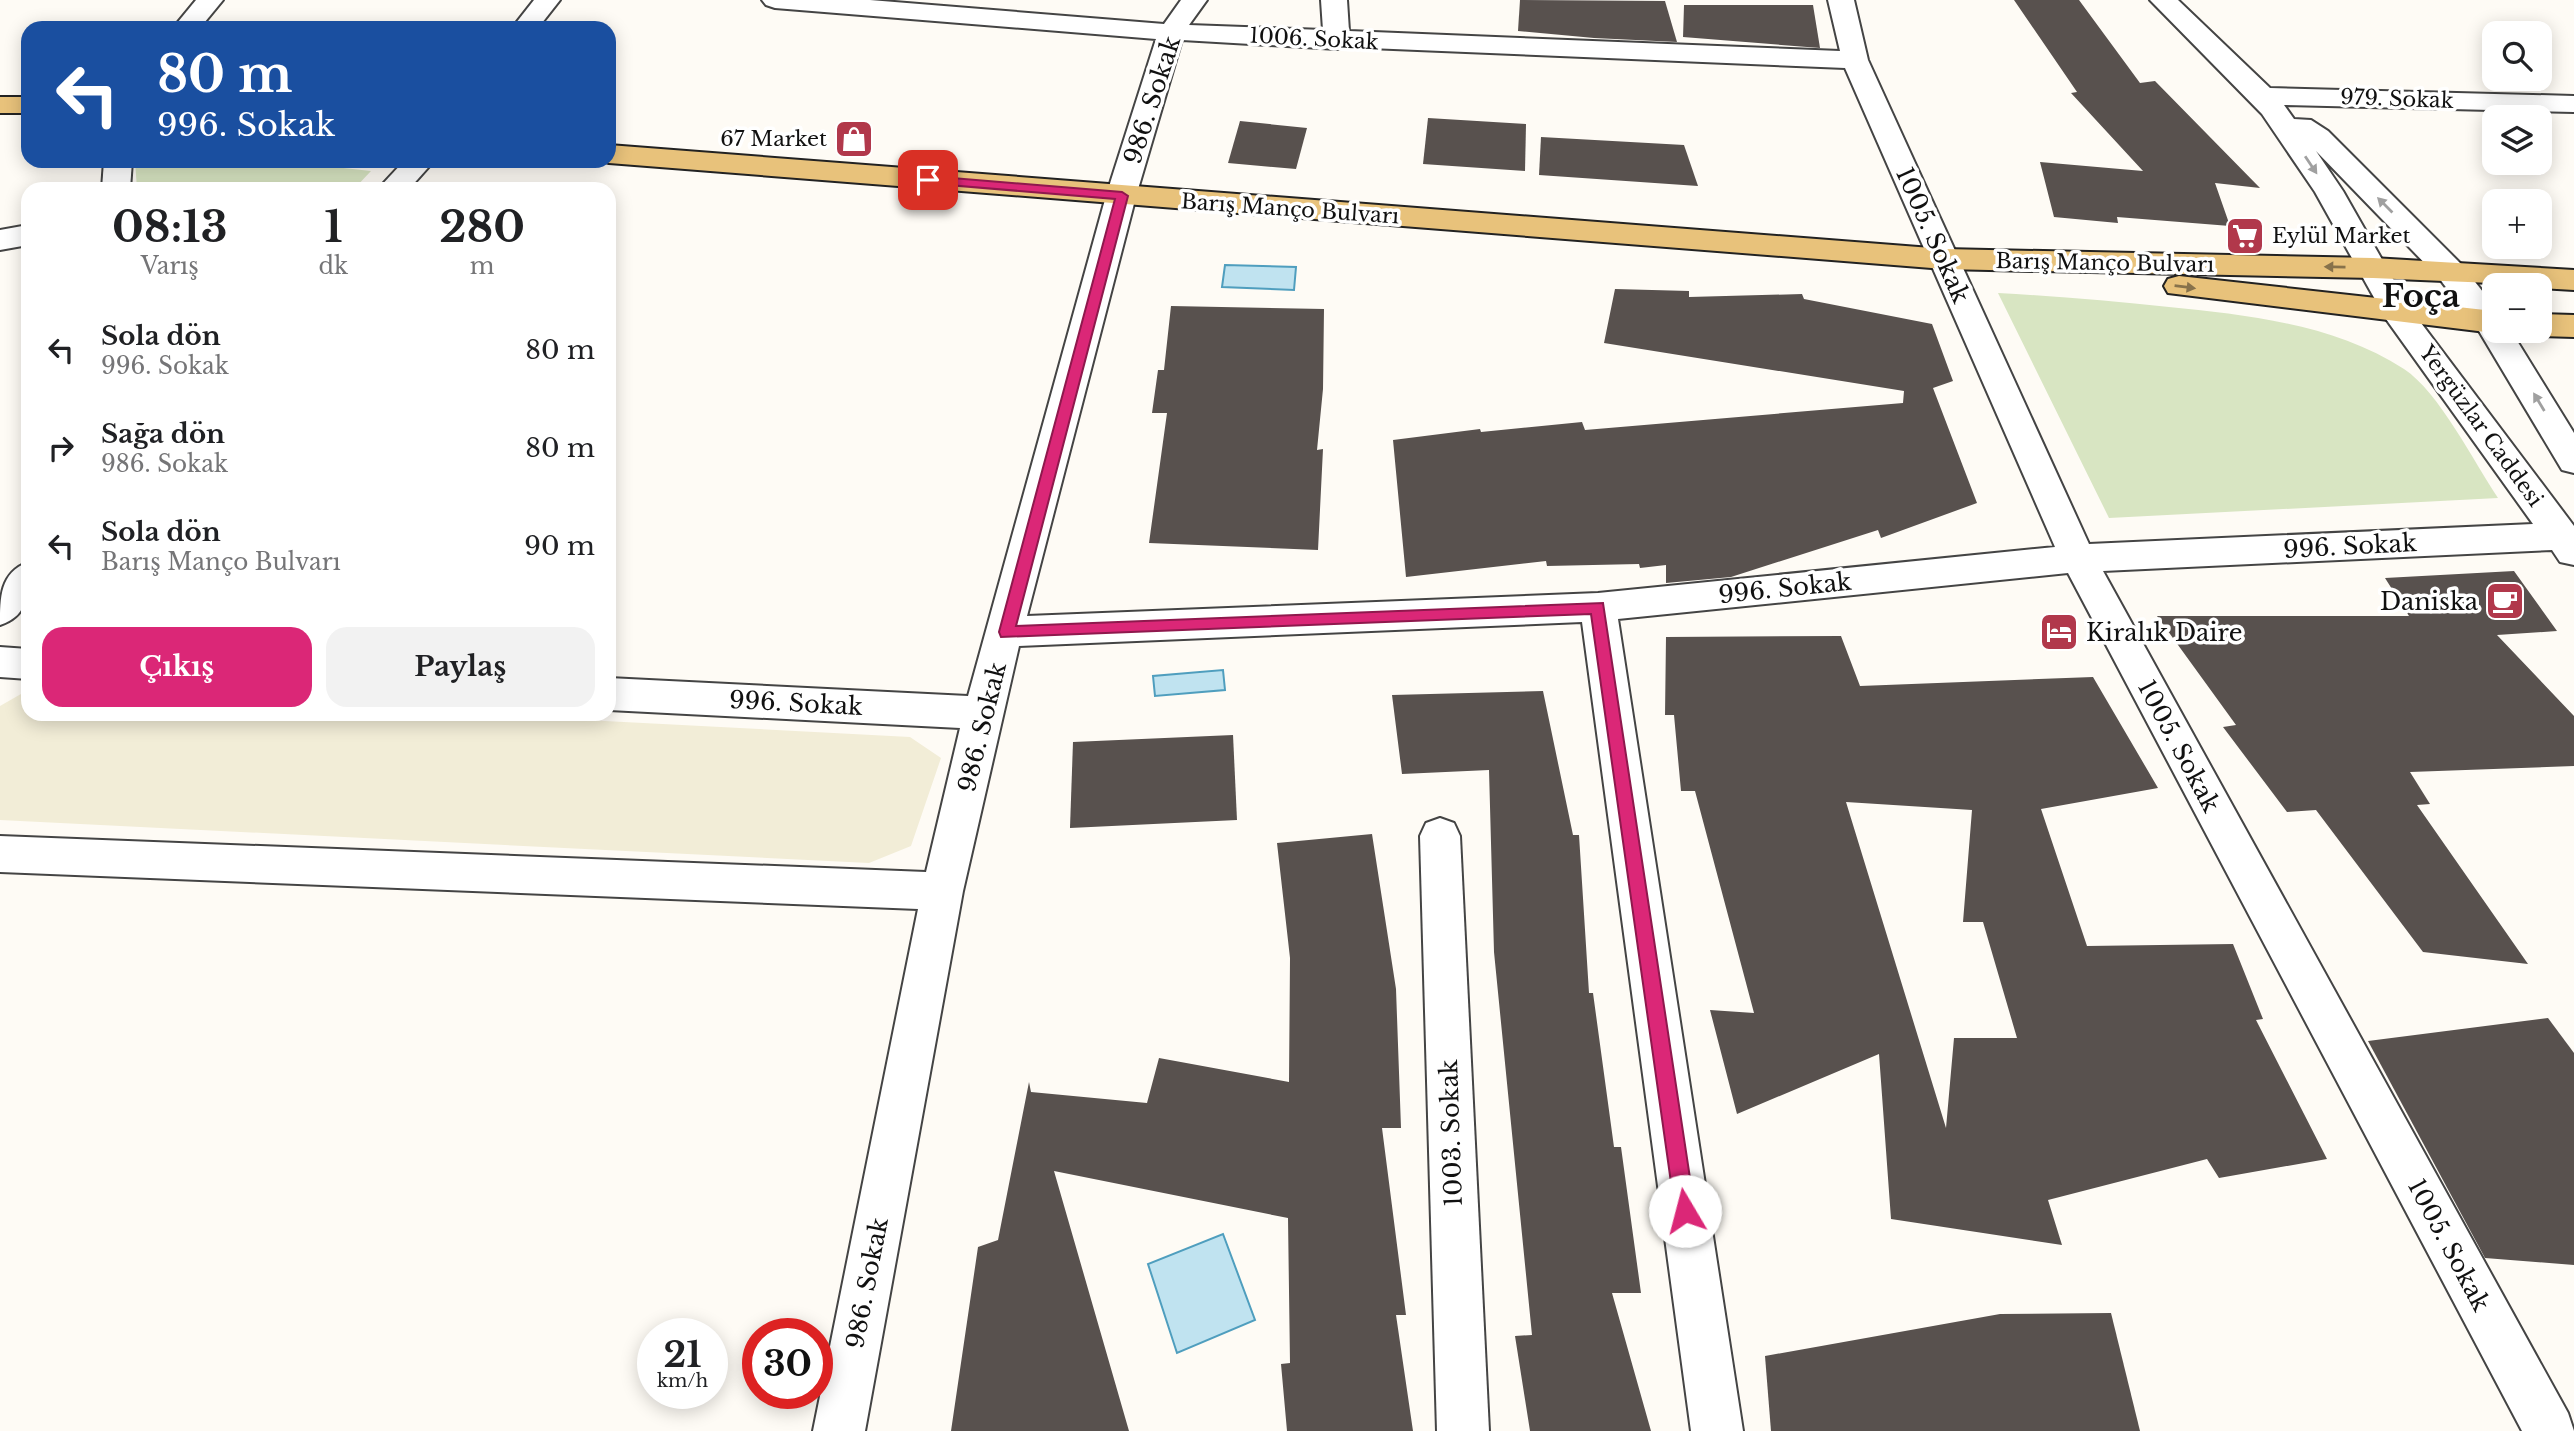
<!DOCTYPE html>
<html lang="tr">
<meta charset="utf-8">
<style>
body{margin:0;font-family:"Libre Baskerville",serif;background:#f2f2f2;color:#202124;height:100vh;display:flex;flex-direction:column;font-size:26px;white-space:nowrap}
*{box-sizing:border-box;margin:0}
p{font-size:23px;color:#757577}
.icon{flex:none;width:38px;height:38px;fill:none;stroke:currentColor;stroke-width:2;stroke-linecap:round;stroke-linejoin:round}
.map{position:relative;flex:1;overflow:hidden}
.details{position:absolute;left:21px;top:182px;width:595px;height:539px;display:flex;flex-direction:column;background:#fff;border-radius:21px;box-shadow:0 4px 18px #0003}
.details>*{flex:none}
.banner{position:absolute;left:21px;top:21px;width:595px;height:147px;border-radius:21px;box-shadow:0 4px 18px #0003;background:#1a4fa0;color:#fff;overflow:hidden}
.tools{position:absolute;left:2482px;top:21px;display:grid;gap:14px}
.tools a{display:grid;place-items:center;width:70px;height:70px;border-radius:14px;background:#fff;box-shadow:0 4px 18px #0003;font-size:35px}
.speed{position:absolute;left:637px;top:1318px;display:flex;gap:14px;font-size:35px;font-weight:700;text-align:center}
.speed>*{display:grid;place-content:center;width:91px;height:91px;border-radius:50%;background:#fff;box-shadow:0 4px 18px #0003;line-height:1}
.speed small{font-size:18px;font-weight:400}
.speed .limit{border:10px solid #d22;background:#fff;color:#111}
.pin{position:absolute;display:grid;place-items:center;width:60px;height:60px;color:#fff;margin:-30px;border-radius:14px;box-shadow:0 4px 10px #0006}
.me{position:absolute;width:77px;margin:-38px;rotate:352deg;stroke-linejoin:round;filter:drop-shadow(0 0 5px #0008)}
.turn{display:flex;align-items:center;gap:24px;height:147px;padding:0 21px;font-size:32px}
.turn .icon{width:91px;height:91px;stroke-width:2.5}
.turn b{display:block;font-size:49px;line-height:60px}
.eta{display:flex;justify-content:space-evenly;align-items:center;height:119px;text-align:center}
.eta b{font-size:42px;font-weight:800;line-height:49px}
.action{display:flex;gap:14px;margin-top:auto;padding:14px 21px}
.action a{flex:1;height:80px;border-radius:21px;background:#db2777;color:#fff;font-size:28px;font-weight:800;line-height:80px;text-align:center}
.action a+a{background:#f2f2f2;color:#202124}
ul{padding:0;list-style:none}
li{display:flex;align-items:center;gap:21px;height:98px;padding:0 21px}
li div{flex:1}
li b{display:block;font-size:26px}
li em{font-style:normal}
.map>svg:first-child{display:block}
</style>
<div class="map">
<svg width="2574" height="1431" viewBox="0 0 2574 1431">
<rect width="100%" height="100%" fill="#fefbf5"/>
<polygon fill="#f2edd7" points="28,690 28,714 472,714 910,737 941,758 911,846 869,863 0,820 0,706"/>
<g fill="#d8e5c2">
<polygon points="135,161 279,161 371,171 354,189 137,189"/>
<path d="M1998,293C2055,296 2112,301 2169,307C2248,315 2335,324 2404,369C2439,392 2474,462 2498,498L2109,518Z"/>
</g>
<g fill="#c0e3f0" stroke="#4f9ebe" stroke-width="2">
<polygon points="1225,265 1296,267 1294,290 1222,287"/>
<polygon points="1223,670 1225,690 1155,696 1153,676"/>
<polygon points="1223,1234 1255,1320 1177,1353 1148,1264"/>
</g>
<g fill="#58514e" fill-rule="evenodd">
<polygon points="1520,0 1665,1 1677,42 1594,38 1518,31"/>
<polygon points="2014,0 2079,0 2140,83 2155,81 2260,188 2215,183 2230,226 2117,217 2118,223 2054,217 2040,162 2143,171 2071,93 2077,92"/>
<polygon points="1684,5 1813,5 1820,48 1683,37"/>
<polygon points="1428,118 1526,124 1525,171 1423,164"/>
<polygon points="1240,121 1307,128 1296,169 1228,163"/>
<polygon points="1541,137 1684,145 1698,186 1539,175"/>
<polygon points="1615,289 1689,291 1689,297 1802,294 1804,299 1932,324 1953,381 1933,388 1977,503 1881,538 1878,530 1731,577 1666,583 1666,565 1640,568 1639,564 1547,566 1546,561 1406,577 1393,440 1480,429 1481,432 1582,422 1585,430 1903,403 1904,391 1604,343"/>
<polygon points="1171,306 1324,309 1323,389 1317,450 1323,449 1318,550 1149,543 1167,413 1152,413 1158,370 1164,370"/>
<polygon points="2514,571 2557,631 2497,635 2574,716 2574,766 2410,772 2430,804 2417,805 2528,964 2423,952 2316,810 2287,812 2223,727 2236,725 2157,616 2409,616 2385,578"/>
<path d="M1841,636L1860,686L2093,677L2158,788L2041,809L2087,946L2233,944L2263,1019L2256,1020L2327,1159L2219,1178L2207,1159L2048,1200L2062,1245L1891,1219L1879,1054L1737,1114L1710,1010L1754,1013L1695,791H1681L1674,715H1665L1666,637ZM1846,802L1972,810L1963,922H1983L2017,1038H1954L1946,1128Z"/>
<polygon points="1543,691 1573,835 1579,835 1589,993 1593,993 1614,1147 1621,1147 1641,1293 1612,1293 1651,1431 1530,1431 1515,1336 1532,1335 1494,952 1489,770 1402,774 1392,695"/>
<polygon points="1233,735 1237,820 1070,828 1073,742"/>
<polygon points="1372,834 1396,989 1401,1128 1382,1128 1406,1315 1396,1315 1413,1431 1287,1431 1281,1364 1290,1363 1288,1218 1054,1171 1129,1431 951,1431 978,1247 998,1240 1029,1082 1031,1092 1147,1103 1159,1058 1289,1082 1290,958 1277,843"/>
<polygon points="2548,1018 2574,1053 2574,1265 2485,1258 2368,1041"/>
<polygon points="2111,1313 2140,1431 1771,1431 1765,1356 2000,1314"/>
</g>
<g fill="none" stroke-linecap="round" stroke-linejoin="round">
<defs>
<g id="minor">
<polygon points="196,0 223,0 200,28 173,28"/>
<polygon points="534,0 560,0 538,28 512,28"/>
<path d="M762,0H870L1164,24L1181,0H1207L1189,25L1323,30L1321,0H1347L1349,31L1840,51L1828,0H1854L1868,60L2089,544L2533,524L2386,319L2315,192L2262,114L2150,0H2178L2270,88L2574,96V112L2284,105L2294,119L2311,120L2328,131L2461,264L2494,306V331H2511L2574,433V473L2562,470L2479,331L2439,278L2316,151L2343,191L2409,307L2574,526V565L2560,562L2552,550L2103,571L2568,1413L2574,1431H2522L2068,573L1618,619L1743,1431H1691L1582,622L1019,646L963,891L865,1431H813L918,909L0,872V836L926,872L960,728L609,710V678L968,696L1106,196L1156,39L775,8L766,5ZM1182,40L1337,49L1345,47L1845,68L2055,547L1598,593L1027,616L1136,196Z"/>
<polygon points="104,161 132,161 130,189 102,189"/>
<polygon points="404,161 434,161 409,189 378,189"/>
<polygon points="28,225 28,245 0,250 0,230"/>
<path d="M28,562C28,590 31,615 0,625C0,597 0,573 28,562Z"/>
<polygon points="0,647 28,649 28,679 0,677"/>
<polygon points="1440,818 1454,823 1460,836 1489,1431 1437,1431 1420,836 1426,823"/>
</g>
<g id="major">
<rect x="0" y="97" width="28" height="16"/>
<polygon points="609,145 1944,249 2373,258 2574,270 2574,290 2539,288 2539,285 2373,278 1944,269 609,163 603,161 609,161"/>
<polygon points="2179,276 2494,311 2494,331 2501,331 2494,333 2168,293 2164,286 2168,279"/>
<polygon points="2539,314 2574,315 2574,337 2539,336 2528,333 2539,331"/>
</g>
</defs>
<use href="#minor" stroke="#444" stroke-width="4"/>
<use href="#major" stroke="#222" stroke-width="4"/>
<use href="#minor" fill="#fff" fill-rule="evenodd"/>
<use href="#major" fill="#e8c27b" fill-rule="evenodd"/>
</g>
<defs><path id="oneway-solid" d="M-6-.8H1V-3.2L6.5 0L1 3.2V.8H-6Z" transform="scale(1.75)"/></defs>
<g fill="#a0a0a0">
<use href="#oneway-solid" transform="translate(2311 165) rotate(56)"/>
<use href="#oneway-solid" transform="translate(2385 205) rotate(-135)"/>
<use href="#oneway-solid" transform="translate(2539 402) rotate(-121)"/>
</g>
<g fill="#87724b">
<use href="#oneway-solid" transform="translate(2335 267) rotate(-179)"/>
<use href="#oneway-solid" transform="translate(2185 287) rotate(7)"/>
</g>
<polygon fill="#db2777" stroke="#8e194d" stroke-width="2" points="928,176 1122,192 1128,196 1016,626 1603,603 1695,1211 1692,1218 1685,1221 1678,1218 1675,1211 1591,614 1001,637 999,632 1115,199 924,183 922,180"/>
<defs>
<symbol id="shop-square" viewBox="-11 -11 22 22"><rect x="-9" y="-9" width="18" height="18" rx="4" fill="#b1384b" stroke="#fff"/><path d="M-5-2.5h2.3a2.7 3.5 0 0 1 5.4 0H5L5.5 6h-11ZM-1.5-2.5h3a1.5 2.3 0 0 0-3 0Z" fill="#fff"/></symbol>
<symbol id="supermarket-square" viewBox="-11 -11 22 22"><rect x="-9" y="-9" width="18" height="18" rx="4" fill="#b1384b" stroke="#fff"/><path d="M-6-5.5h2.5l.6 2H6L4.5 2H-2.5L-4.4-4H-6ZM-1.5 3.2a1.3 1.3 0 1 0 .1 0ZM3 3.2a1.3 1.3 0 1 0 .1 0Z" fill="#fff"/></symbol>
<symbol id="cafe-square" viewBox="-11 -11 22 22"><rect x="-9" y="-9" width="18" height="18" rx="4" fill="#b1384b" stroke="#fff"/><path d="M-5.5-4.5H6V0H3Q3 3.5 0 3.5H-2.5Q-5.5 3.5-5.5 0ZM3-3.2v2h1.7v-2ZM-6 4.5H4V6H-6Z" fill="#fff"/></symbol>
<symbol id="hotel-square" viewBox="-11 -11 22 22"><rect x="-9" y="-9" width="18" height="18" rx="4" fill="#b1384b" stroke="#fff"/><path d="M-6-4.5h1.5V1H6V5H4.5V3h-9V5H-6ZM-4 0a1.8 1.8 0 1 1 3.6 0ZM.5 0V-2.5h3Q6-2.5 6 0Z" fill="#fff"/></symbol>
</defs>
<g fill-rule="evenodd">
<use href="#shop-square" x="832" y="117" width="44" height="44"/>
<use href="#supermarket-square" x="2223" y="214" width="44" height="44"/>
<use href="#cafe-square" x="2483" y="579" width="44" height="44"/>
<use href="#hotel-square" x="2037" y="610" width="44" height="44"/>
</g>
<g text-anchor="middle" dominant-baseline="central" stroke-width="7" stroke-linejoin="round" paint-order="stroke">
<g font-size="21" fill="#111" stroke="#fff">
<text transform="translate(1314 39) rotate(3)">1006. Sokak</text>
<text transform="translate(2397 99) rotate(2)">979. Sokak</text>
<text transform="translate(1290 209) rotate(4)">Barış Manço Bulvarı</text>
<text transform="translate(2105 263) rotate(1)">Barış Manço Bulvarı</text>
<text transform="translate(2481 426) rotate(54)">Yergüzlar Caddesi</text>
</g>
<g font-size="21" fill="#111" stroke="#fff" text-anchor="end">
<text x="827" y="139">67 Market</text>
<text x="2272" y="236" text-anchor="start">Eylül Market</text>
</g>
<g font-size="24" fill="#111" stroke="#fff">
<text transform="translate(1152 100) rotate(-72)">986. Sokak</text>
<text transform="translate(1933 235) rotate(66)">1005. Sokak</text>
<text transform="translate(2350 546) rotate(-3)">996. Sokak</text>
<text transform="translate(1785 588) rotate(-6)">996. Sokak</text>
<text transform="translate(796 703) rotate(3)">996. Sokak</text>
<text transform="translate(982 727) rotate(-76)">986. Sokak</text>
<text transform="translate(2179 746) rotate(62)">1005. Sokak</text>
<text transform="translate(1451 1133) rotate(-92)">1003. Sokak</text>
<text transform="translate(2449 1245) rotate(62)">1005. Sokak</text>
<text transform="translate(867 1283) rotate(-79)">986. Sokak</text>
</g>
<g font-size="24" fill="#111" stroke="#fff" text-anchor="end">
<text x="2478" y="601">Daniska</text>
<text x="2086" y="632" text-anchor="start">Kiralık Daire</text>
</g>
<g font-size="32" font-weight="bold" fill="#111" stroke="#fff">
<text x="2421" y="296">Foça</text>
</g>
</g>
</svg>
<div class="tools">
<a><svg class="icon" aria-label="search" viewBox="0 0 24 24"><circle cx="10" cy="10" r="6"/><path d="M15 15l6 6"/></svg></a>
<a><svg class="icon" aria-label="layers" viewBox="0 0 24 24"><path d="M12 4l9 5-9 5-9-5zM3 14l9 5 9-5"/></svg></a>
<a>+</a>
<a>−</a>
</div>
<div class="speed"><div>21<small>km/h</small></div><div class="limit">30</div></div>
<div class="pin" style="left:928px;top:180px;background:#d93025"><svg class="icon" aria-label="arrive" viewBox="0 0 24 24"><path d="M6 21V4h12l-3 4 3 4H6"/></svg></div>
<svg class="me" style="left:1685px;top:1211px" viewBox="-20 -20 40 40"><circle r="19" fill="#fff"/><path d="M0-13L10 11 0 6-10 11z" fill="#db2777"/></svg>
<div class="banner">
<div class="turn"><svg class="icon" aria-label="left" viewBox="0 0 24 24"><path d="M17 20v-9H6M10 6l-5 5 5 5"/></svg><div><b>80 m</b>996. Sokak</div></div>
</div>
<section class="details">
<div class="eta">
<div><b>08:13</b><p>Varış</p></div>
<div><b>1</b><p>dk</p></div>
<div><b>280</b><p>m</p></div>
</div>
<ul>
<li><svg class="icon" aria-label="left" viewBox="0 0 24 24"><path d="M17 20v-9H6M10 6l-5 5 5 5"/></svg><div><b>Sola dön</b><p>996. Sokak</p></div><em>80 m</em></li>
<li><svg class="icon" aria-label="right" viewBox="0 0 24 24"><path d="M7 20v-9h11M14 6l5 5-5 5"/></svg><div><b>Sağa dön</b><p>986. Sokak</p></div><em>80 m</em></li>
<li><svg class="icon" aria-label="left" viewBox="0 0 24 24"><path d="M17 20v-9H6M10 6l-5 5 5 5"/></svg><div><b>Sola dön</b><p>Barış Manço Bulvarı</p></div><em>90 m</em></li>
</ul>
<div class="action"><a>Çıkış</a><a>Paylaş</a></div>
</section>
</div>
